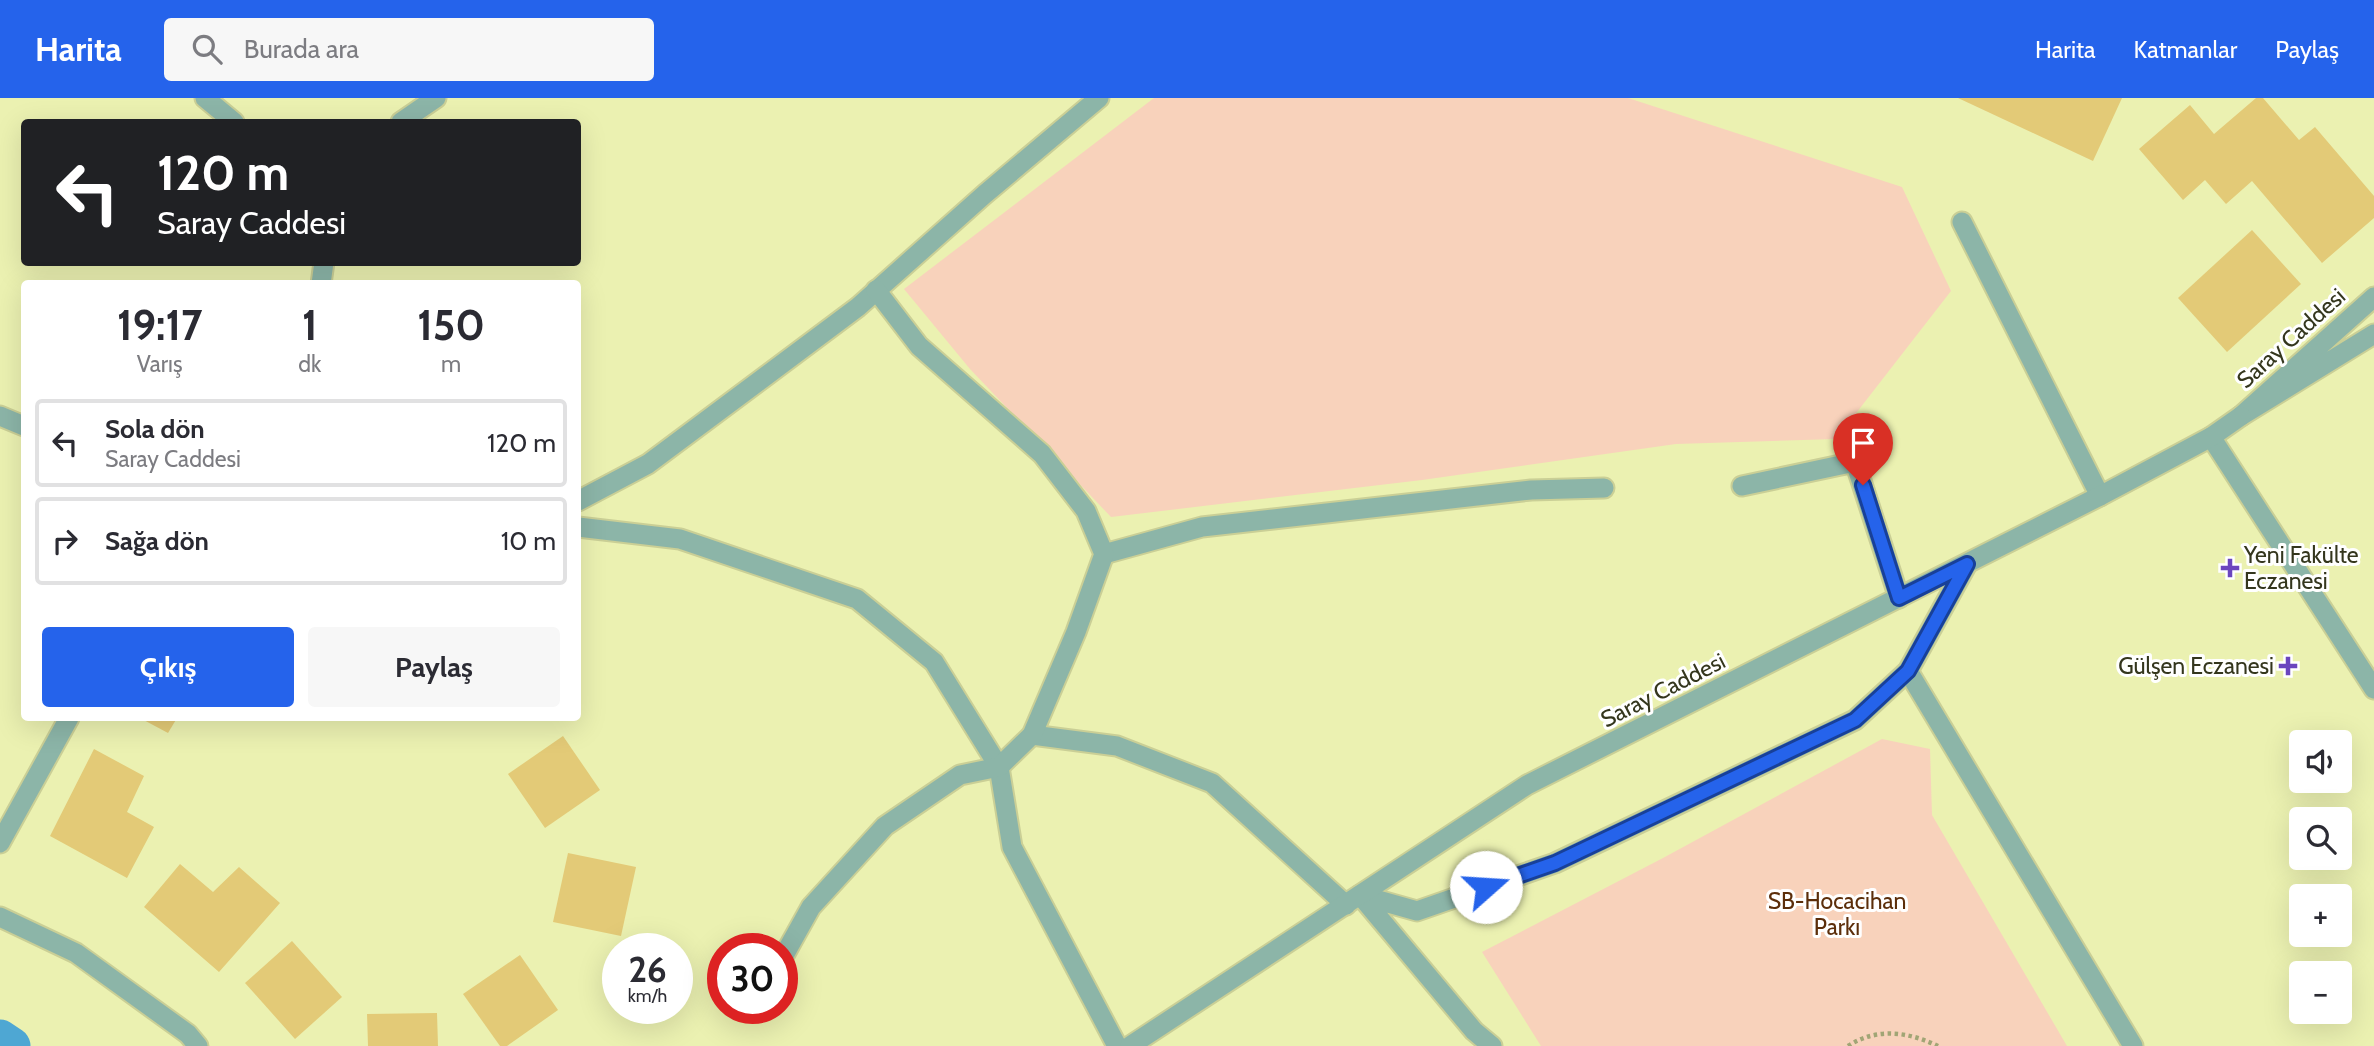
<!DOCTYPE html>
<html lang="tr">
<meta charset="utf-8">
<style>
body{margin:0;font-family:Cabin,sans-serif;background:#f7f7f7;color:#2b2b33;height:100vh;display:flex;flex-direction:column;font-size:26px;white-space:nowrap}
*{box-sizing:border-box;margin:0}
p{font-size:23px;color:#7c7c81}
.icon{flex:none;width:38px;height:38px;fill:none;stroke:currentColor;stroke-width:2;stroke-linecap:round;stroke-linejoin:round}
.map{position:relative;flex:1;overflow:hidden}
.drawer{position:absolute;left:21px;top:182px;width:560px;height:441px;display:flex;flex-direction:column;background:#fff;border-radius:7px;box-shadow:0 7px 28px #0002}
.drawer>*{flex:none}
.guide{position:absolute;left:21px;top:21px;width:560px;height:147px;border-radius:7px;box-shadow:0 7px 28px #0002;background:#202124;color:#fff;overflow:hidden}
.controls{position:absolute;left:2289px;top:632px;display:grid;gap:14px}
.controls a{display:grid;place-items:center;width:63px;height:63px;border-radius:7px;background:#fff;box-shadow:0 7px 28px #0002;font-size:35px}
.speed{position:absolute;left:602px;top:835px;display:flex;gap:14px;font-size:35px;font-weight:700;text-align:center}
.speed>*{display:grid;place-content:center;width:91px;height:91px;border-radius:50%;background:#fff;box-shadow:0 7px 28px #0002;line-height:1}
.speed small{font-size:18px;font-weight:400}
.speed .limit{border:10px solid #d22;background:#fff;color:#111}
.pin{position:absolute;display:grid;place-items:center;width:60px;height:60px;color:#fff;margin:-72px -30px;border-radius:50% 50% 50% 0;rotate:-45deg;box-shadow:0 0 7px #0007}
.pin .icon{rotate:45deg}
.me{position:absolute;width:77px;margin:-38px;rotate:71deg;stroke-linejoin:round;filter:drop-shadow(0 0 5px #0008)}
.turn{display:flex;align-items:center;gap:24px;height:147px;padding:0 21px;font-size:32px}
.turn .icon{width:91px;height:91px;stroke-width:2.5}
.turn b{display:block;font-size:49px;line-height:60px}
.eta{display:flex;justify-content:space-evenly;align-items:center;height:119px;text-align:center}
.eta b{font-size:42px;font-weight:800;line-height:49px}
.cta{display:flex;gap:14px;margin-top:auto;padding:14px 21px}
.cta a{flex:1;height:80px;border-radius:7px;background:#2563eb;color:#fff;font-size:28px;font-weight:800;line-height:80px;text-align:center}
.cta a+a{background:#f7f7f7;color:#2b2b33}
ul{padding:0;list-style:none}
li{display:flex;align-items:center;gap:21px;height:88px;margin:0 14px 10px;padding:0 7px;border:4px solid #e1e1e2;border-radius:7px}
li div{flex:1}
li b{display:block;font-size:26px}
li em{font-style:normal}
header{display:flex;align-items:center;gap:42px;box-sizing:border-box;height:98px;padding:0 35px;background:#2563eb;color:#fff}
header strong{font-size:33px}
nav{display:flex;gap:38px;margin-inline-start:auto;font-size:24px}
.search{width:490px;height:63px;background:#f7f7f7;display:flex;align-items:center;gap:18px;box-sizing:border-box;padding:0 24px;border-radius:7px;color:#7c7c81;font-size:26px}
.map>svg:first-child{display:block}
</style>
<header>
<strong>Harita</strong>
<div class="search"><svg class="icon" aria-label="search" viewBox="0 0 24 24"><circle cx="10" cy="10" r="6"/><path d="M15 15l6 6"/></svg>Burada ara</div>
<nav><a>Harita</a><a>Katmanlar</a><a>Paylaş</a></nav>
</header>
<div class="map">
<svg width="2374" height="948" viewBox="0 0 2374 948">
<rect width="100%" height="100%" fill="#ebf1b1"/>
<g fill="#f8d2bb">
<polygon points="1154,0 1628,0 1902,89 1951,193 1836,341 1676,346 1422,382 1111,419 970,271 904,191"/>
<polygon points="1882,641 1930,651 1932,717 2067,948 1541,948 1482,854 1663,760"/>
</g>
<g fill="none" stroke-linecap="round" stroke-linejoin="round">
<polyline stroke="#4ea7d3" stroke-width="37" points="0,940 12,948"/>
</g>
<g fill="#e3ca77">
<polygon points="1958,0 2122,0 2093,63"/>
<polygon points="2256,0 2263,0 2299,42 2315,29 2374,98 2374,120 2322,165 2252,83 2226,106 2205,82 2183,102 2139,51 2190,7 2214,36"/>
<polygon points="2252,132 2301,186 2227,254 2178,200"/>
<polygon points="140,620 177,620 168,635"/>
<polygon points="563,638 600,692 545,730 508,676"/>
<polygon points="94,651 144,678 127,714 154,729 127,780 50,738"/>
<polygon points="568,755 636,769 621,838 553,824"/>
<polygon points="180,766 213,794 239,769 280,805 219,874 144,809"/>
<polygon points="292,843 342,899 295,941 245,885"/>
<polygon points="520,857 558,912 507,948 500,948 463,896"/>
<polygon points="437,915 438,948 368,948 367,916"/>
</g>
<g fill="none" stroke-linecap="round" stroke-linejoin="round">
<defs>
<g id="minor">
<polyline points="205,0 234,24"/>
<polyline points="401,24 436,0"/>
<polyline points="1962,124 2100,398"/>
<polyline points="321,186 324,164"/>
<polyline points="0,318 24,328"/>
<polyline points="2211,339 2374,591"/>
<polyline points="1742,388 1855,364 1899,500"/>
<polyline points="578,403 648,366 858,209 985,96 1099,0"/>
<polyline points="578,429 680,441 857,501 934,564 999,669 1012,749 1117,948"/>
<polyline points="1104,456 1202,429 1531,392 1604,390"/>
<polyline points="1908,573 2133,948"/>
<polyline points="1032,637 1117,648 1212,685 1346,807"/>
<polyline points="0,745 69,620"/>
<polyline points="0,819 76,855 188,936 198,948"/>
<polyline points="782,861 811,809 885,728 960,677 999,669 1032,637 1076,534 1104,456 1086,413 1042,356 919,248 876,192"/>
<polyline points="1492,948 1474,933 1360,797 1417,813 1555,765 1855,622 1908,573 1967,466"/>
</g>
<g id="tertiary">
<polyline points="2374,199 2241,318 2374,236"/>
<polyline points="1130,948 1527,687 2100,398 2211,339 2241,318"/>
</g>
</defs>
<use href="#minor" stroke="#cacf96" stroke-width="23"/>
<use href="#tertiary" stroke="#cacf96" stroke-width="23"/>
<path stroke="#a1a575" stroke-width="4.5" stroke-dasharray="3.5 3.5" stroke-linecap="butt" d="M1848,948C1877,929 1909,934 1938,948"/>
<use href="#minor" stroke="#8cb5a8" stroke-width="19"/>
<use href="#tertiary" stroke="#8cb5a8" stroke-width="19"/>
</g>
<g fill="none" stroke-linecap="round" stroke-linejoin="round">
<defs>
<polyline id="route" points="1486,789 1555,765 1855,622 1908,573 1967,466 1899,500 1863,387"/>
</defs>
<use href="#route" stroke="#184099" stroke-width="18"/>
<use href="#route" stroke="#2563eb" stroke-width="12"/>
</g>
<g fill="#6a45be" stroke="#fff" stroke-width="2.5">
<path d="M2226.5 459.5h7v7h7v7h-7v7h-7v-7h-7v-7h7z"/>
<path d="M2284.5 557.5h7v7h7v7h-7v7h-7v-7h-7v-7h7z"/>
</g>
<g text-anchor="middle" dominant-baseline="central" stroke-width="6" stroke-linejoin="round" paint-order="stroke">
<g font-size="23" fill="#34361d" stroke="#fff">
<text transform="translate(2291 240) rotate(-42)">Saray Caddesi</text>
<text transform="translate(1663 592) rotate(-27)">Saray Caddesi</text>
</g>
<g font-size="23" fill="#34361d" stroke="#fff" text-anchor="start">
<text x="2244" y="457">Yeni Fakülte<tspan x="2244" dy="26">Eczanesi</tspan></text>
<text x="2274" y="568" text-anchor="end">Gülşen Eczanesi</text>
</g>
<g font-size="23" fill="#5c2e0a" stroke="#fff">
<text x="1837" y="803">SB-Hocacihan<tspan x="1837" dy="26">Parkı</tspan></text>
</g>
</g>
</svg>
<div class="controls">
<a><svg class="icon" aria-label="sound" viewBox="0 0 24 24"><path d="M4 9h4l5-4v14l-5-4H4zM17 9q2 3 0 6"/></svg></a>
<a><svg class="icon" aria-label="search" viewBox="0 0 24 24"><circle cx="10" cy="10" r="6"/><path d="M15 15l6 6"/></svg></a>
<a>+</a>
<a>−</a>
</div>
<div class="speed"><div>26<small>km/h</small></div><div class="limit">30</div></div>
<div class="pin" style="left:1863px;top:387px;background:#d93025"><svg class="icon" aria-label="arrive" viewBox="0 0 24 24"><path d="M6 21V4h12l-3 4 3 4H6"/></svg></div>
<svg class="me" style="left:1486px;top:789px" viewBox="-20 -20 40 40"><circle r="19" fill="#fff"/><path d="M0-13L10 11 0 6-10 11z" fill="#2563eb"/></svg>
<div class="guide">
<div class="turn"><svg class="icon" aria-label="left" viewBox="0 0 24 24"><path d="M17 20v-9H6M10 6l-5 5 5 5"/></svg><div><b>120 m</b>Saray Caddesi</div></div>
</div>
<section class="drawer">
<div class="eta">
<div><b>19:17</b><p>Varış</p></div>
<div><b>1</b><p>dk</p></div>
<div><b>150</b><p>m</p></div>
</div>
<ul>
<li><svg class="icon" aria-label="left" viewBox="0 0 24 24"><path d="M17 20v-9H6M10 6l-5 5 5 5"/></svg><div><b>Sola dön</b><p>Saray Caddesi</p></div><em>120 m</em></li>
<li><svg class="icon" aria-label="right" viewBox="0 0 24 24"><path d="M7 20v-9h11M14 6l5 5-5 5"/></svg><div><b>Sağa dön</b></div><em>10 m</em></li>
</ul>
<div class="cta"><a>Çıkış</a><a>Paylaş</a></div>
</section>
</div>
